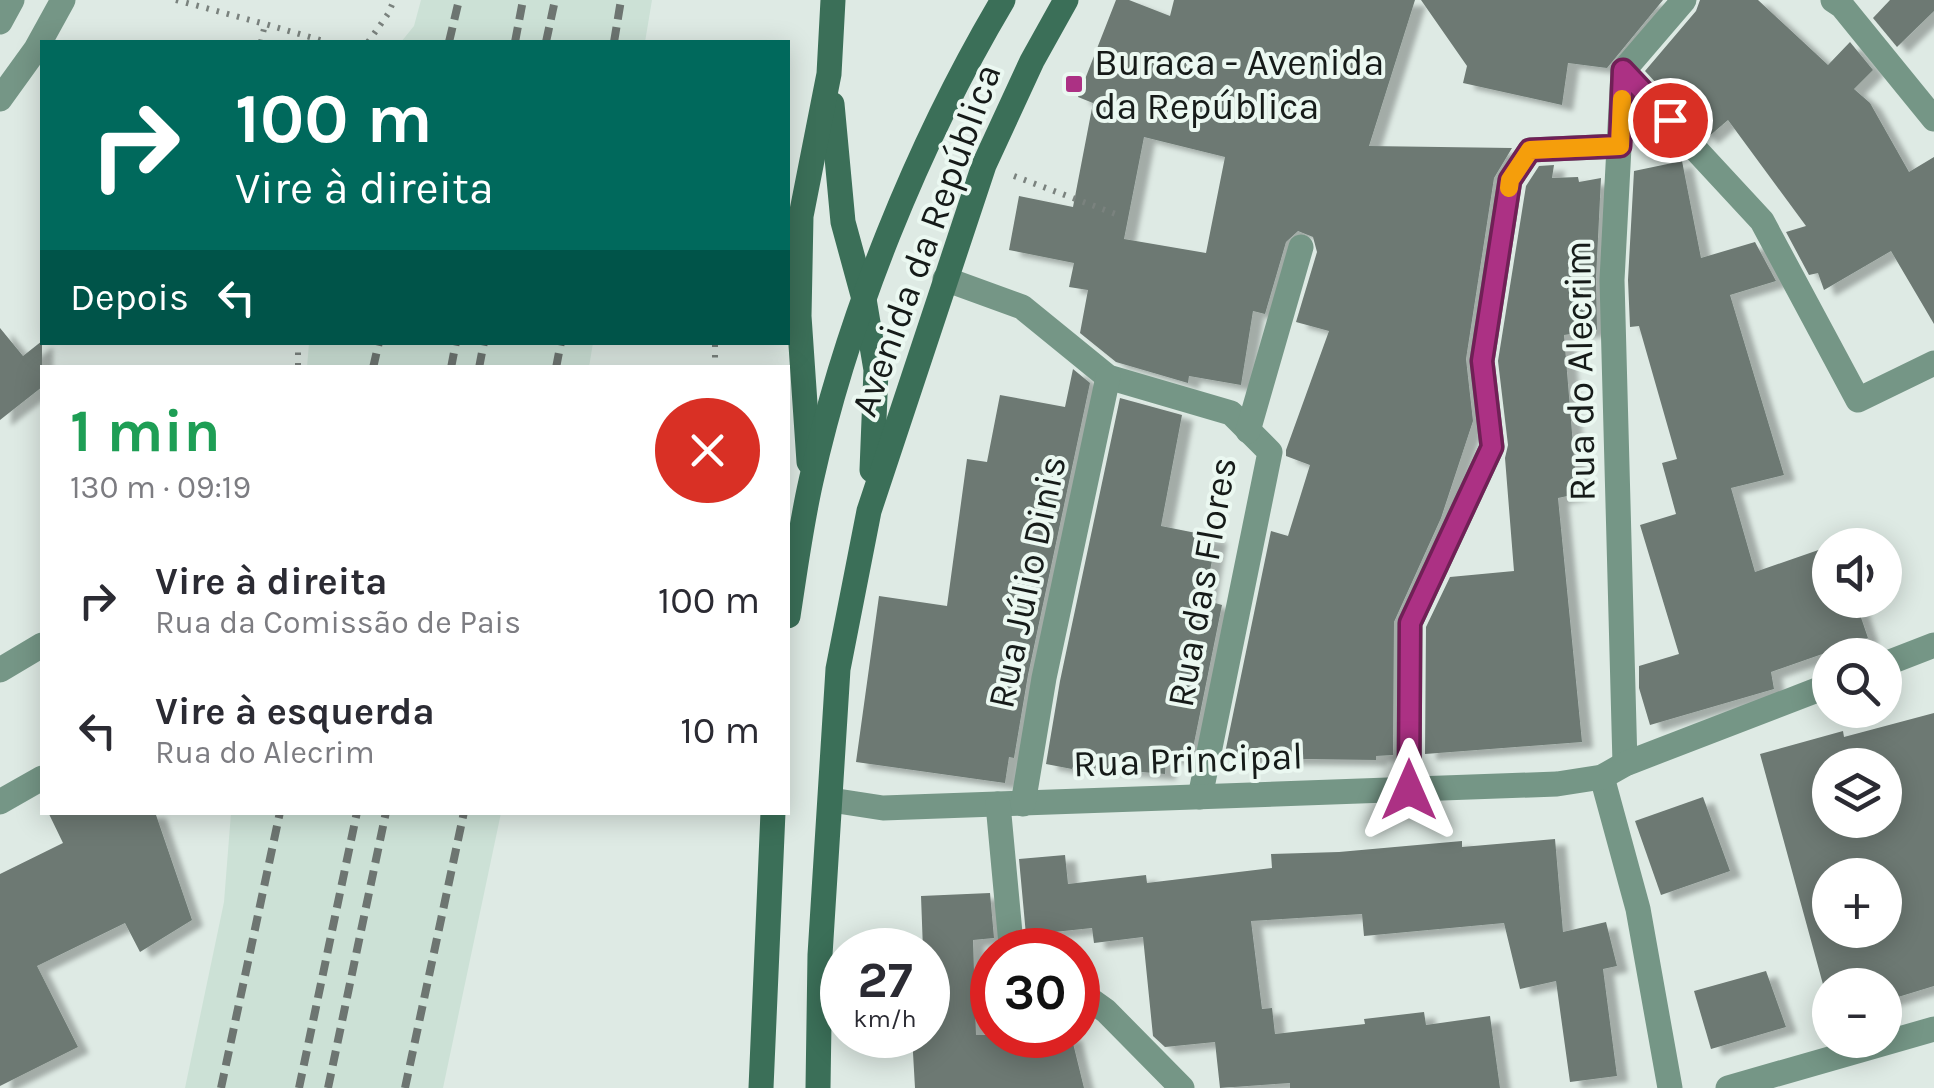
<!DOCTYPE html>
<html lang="pt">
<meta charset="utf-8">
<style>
body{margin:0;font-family:Karla,sans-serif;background:#f2f2f3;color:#2b2b33;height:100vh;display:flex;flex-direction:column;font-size:38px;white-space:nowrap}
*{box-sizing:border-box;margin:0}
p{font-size:32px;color:#7c7c81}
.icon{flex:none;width:55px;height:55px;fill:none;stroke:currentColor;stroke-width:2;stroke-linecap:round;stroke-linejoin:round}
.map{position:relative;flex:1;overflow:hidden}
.panel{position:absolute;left:40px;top:365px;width:750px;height:450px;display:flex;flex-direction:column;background:#fff;border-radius:0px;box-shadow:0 5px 25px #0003}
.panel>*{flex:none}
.guide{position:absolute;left:40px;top:40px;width:750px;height:305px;border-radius:0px;box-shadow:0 5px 25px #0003;background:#00695c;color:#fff;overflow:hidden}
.tools{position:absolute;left:1812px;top:528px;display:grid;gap:20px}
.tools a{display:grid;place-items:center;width:90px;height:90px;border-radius:50%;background:#fff;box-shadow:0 5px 25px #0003;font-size:50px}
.speed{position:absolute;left:820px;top:928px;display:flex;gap:20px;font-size:50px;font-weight:700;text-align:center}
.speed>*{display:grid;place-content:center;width:130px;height:130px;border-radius:50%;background:#fff;box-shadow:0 5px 25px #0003;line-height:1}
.speed small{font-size:25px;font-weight:400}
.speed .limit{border:15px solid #d22;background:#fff;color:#111}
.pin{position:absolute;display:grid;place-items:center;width:85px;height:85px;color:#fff;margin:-42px;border:5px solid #fff;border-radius:50%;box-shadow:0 2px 10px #0007}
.me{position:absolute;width:110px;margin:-55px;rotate:0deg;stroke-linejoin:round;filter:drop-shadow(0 0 8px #0008)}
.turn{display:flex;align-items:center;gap:35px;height:210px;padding:0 30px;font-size:45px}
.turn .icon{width:130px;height:130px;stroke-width:2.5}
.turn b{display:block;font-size:70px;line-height:85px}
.then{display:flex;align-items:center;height:95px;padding:0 30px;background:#0003;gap:20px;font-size:38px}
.round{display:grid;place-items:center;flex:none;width:105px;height:105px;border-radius:52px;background:#f2f2f3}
.headline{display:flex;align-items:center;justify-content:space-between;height:170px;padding:0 30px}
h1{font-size:60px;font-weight:700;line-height:75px;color:#1e9e55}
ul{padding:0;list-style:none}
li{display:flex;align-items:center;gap:30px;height:130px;padding:0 30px}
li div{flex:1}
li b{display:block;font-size:38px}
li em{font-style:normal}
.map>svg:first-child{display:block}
</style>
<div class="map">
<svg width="1934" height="1088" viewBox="0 0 1934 1088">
<defs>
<filter id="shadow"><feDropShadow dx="11" dy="6" stdDeviation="2.5" flood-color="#0004"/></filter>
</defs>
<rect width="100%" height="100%" fill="#deeae4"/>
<g fill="#cce1d6">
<polygon points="421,0 652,0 645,42 401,42 414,26"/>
<polygon points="309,343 309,342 593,343 589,367 307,367"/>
<polygon points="231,813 501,813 443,1088 185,1088 224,902"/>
</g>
<g fill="#6d7973" fill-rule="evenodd" filter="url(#shadow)">
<path d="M1116,0H1129L1170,16L1174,0H1415L1369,146L1512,148L1494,178L1466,359L1473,421L1441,518L1394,622L1393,755L1376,756V760L1224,758L1271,531L1288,536L1310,465L1286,456V450L1329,331L1296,322L1317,252L1313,237L1298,231L1286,242L1265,314L1253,311L1241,385L1189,376L1188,383L1116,362L1080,333L1088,290L1069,287L1074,263L1009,250L1019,196L1073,207L1093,103L1078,97ZM1144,137L1225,157L1206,253L1124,239Z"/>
<polygon points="1421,0 1663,0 1607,68 1568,63 1562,105 1463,83 1467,66"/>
<polygon points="1700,0 1758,0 1828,65 1850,42 1873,70 1854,89 1870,103 1909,172 1934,157 1934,324 1891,251 1824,290 1818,273 1809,275 1786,232 1806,226 1728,120 1707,138 1645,71 1696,11"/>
<polygon points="1890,0 1934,0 1934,11 1897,47 1873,18"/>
<polygon points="1682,161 1701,258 1755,242 1776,281 1730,295 1784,475 1731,488 1755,572 1830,546 1830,600 1855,600 1868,638 1771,672 1774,689 1650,725 1639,688 1639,666 1679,654 1640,525 1676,514 1662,463 1677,459 1639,326 1630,327 1628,280 1634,171"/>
<polygon points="1554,165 1552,178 1578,177 1579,182 1601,178 1596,279 1597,330 1564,335 1577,494 1558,498 1582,742 1425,754 1426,627 1450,577 1514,571 1505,458 1508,445 1498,361 1526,186 1539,166"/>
<polygon points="0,328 23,356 42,341 42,387 0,420"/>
<polygon points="1073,369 1090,383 1028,675 1014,758 1009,757 1005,783 856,762 879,596 947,606 967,459 987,462 1000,395 1065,407"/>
<polygon points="1120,398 1182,415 1161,526 1216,537 1205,600 1222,605 1191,758 1166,758 1165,774 1073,766 1072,769 1046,764 1060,681"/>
<path d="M1934,713V986L1885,1001V985H1830V1010L1760,754L1843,731L1844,737ZM1830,765H1885V820H1830ZM1830,875H1885V930H1830Z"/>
<polygon points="1703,797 1730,871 1661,895 1635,821"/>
<polygon points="48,812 155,812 192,920 140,952 125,923 37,966 78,1047 0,1086 0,874 63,843"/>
<polygon points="1555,839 1563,932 1606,922 1617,966 1603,969 1617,1076 1570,1082 1556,981 1520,989 1504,923 1364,936 1362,914 1251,921 1262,1009 1272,1008 1275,1034 1365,1024 1364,1019 1424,1012 1426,1025 1490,1016 1500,1088 1290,1088 1290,1083 1220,1088 1215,1042 1165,1047 1153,1036 1143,937 1094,943 1092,928 1026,935 1019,859 1065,855 1068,884 1146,875 1147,883 1272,868 1271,854 1339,852 1462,841 1462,847"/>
<polygon points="990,893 994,938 973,940 976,1035 1071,1035 1084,1088 915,1088 912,1035 928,1035 928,950 923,950 921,896"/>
<polygon points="1766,971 1786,1027 1711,1049 1694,991"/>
</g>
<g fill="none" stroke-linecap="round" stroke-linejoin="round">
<g stroke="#7a827e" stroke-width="6" stroke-dasharray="2.5 8" stroke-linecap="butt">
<polyline points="176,0 265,24"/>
<polyline points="261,42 265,24 327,42"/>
<polyline points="368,42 388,14 394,0"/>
<polyline points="1014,176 1121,216"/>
<polyline points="298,342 298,368"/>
<polyline points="715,368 715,342"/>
</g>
<g stroke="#759686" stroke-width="25">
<polyline points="1833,0 1842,6 1934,119"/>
<polyline points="0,22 12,0"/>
<polyline points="1623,71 1762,221 1858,400 1934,363"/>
<polyline points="0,99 36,49 63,0"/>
<polyline points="945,279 1022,307 1108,377 1231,413 1270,452 1200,797"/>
<polyline points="1248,431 1301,247"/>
<polyline points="1885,664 1934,645"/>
<polyline points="0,670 42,645"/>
<polyline points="1625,764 1612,280 1623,71 1684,0"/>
<polyline points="1602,777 1638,909 1670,1088"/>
<polyline points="1409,790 1410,623 1492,447 1482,361 1510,180 1530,150 1619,146"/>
<polyline points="831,800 883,808 1557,784 1602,777 1625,764 1830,685"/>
<polyline points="0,802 42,778"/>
<polyline points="998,804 1011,944 1020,950"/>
<polyline points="1023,804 1044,678 1108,377"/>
<polyline points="1078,991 1106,1011 1182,1088"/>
<polyline points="1728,1088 1934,1029"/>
</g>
<g stroke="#3b6f58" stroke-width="25">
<polyline points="832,104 843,222 864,299 876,370 872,470"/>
<polyline points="809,462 799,316 801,216 829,74 833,0"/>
<path d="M788,616C795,571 801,525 811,481C847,319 918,143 1003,0"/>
<polyline points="761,1088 773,812"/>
<polyline points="818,1088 820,955 838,669 869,511 984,165 1032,61 1066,0"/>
</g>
<g stroke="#6d7571" stroke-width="8" stroke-dasharray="15 8" stroke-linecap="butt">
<polyline points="449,42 459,0"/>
<polyline points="515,42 523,0"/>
<polyline points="546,42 555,0"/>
<polyline points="614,42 621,0"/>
<polyline points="373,368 379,342"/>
<polyline points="451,368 456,342"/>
<polyline points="479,368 484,342"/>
<polyline points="556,368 561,342"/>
<polyline points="221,1088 280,812"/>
<polyline points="299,1088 357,812"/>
<polyline points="328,1088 386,812"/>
<polyline points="405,1088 464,812"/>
</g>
</g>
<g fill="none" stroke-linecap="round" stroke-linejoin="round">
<defs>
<polyline id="route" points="1409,790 1410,623 1492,447 1482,361 1510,180 1530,150 1620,146 1623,70 1670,120"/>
</defs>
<use href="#route" stroke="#702056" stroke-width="25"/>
<use href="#route" stroke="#ac3184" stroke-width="18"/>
<polyline stroke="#f59e0b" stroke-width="18" points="1509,188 1510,180 1530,150 1620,146 1622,99"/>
</g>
<rect fill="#ac3184" stroke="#ebf8f1" stroke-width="4" x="1064" y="74" width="20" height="20" rx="5"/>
<g text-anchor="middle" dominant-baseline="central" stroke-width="8" stroke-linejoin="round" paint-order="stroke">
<g font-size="38" fill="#161b19" stroke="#ebf8f1" text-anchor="start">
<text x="1094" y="62">Buraca - Avenida<tspan x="1094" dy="44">da República</tspan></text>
</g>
<g font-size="38" fill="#161b19" stroke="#ebf8f1">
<text transform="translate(926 240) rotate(-70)">Avenida da República</text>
<text transform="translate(1580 371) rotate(-91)">Rua do Alecrim</text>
<text transform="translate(1027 582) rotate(-78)">Rua Júlio Dinis</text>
<text transform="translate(1202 582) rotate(-80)">Rua das Flores</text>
<text transform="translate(1188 760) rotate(-2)">Rua Principal</text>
</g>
</g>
</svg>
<div class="tools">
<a><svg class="icon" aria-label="sound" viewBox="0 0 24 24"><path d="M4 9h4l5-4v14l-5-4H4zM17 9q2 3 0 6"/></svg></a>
<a><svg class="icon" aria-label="search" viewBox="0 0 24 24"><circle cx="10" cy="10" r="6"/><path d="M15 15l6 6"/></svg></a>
<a><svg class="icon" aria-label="layers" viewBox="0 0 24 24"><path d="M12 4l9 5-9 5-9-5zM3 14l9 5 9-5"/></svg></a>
<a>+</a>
<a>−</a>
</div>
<div class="speed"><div>27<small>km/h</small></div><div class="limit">30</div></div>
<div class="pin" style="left:1670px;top:120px;background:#d93025"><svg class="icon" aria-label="arrive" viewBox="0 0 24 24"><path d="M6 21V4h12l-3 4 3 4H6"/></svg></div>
<svg class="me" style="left:1409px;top:790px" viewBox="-20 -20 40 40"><path d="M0-17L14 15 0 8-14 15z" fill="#ac3184" stroke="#fff" stroke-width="4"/></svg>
<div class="guide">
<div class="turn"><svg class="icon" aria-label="right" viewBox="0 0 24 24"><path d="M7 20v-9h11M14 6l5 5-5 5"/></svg><div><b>100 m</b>Vire à direita</div></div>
<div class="then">Depois<svg class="icon" aria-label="left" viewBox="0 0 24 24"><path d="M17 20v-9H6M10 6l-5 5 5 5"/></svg></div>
</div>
<section class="panel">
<div class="headline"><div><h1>1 min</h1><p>130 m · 09:19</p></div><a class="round" style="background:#d93025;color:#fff"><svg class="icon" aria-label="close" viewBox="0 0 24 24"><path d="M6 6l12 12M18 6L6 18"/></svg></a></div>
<ul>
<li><svg class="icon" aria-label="right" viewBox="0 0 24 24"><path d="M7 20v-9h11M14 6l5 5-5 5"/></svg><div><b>Vire à direita</b><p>Rua da Comissão de Pais</p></div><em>100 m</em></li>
<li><svg class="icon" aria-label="left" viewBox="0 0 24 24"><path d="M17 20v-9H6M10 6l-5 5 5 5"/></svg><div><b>Vire à esquerda</b><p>Rua do Alecrim</p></div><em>10 m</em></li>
</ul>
</section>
</div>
